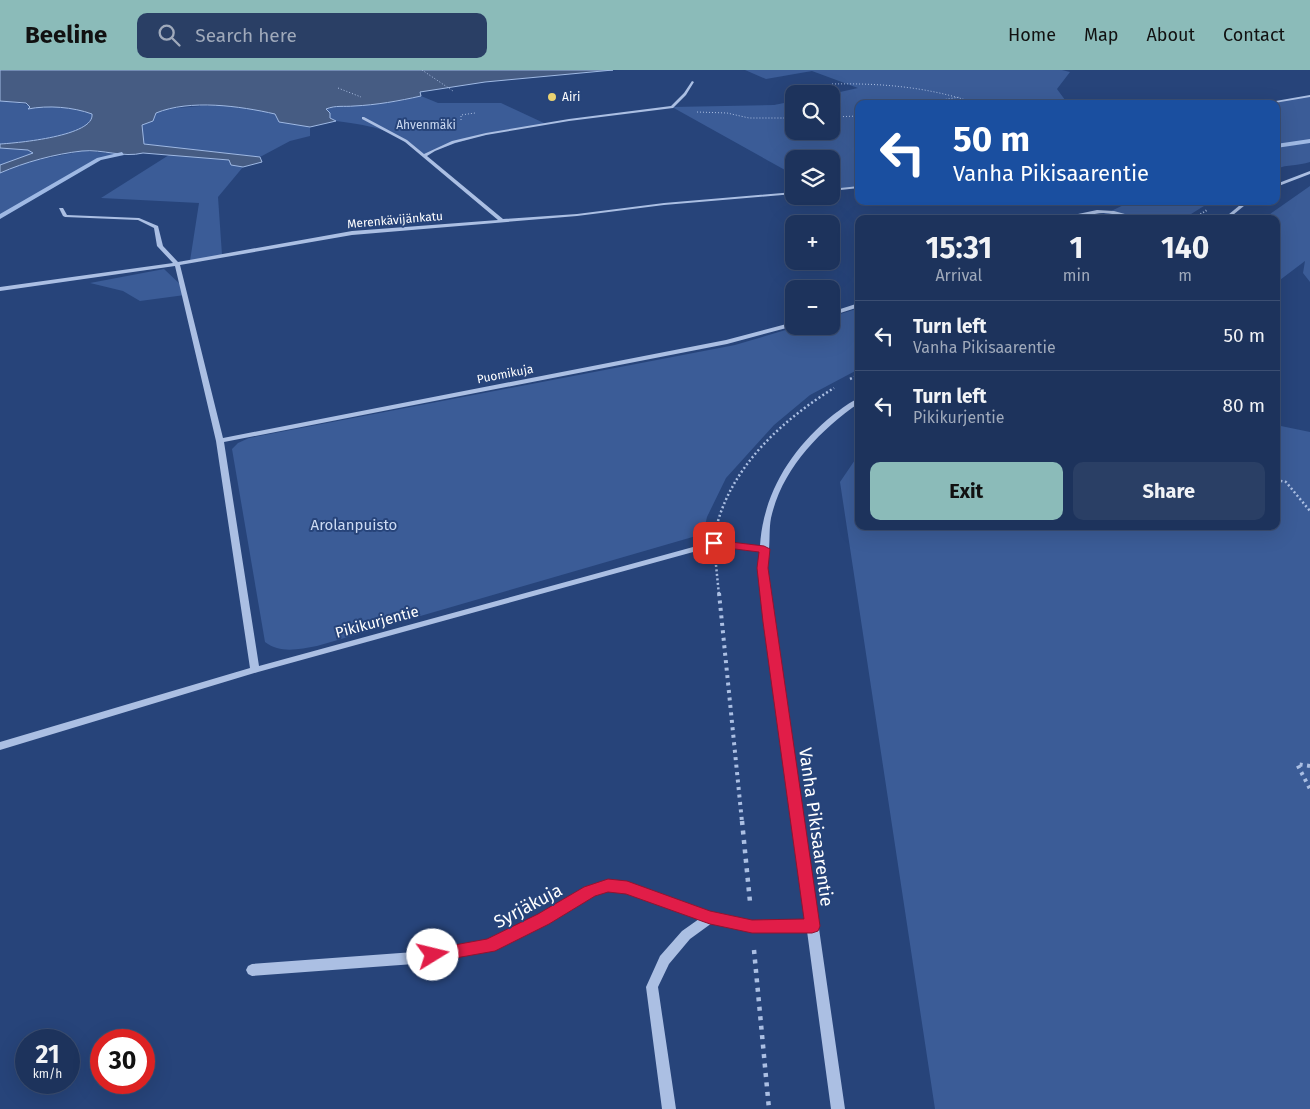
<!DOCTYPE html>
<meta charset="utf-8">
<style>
body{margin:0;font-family:"Fira Sans",sans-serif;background:#2a3f65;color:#f1f3f6;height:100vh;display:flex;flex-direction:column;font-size:19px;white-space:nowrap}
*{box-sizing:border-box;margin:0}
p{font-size:16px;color:#a0aabb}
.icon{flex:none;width:28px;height:28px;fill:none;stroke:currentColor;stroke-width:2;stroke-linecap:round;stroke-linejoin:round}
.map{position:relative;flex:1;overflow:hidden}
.drawer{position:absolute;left:855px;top:145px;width:425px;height:315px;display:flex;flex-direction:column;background:#1d335c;border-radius:10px;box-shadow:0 5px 20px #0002,0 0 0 1px #3b4e72}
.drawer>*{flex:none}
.guide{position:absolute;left:855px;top:30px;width:425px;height:105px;border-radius:10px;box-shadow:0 5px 20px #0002,0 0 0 1px #3b4e72;background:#1a4fa0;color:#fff;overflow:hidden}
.tools{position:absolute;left:785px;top:15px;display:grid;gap:10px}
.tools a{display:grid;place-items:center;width:55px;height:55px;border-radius:10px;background:#1d335c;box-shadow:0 5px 20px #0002,0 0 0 1px #3b4e72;font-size:25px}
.speed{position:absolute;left:15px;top:959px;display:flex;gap:10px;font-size:25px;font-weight:700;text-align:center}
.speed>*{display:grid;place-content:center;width:65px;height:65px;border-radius:50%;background:#1d335c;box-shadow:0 5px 20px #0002,0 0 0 1px #3b4e72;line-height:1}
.speed small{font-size:12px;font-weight:400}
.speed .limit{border:8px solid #d22;background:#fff;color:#111}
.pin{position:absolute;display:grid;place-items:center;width:42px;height:42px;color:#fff;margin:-21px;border-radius:10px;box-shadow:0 2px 8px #0006}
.me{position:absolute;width:55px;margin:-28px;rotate:81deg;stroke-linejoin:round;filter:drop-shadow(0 0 4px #0008)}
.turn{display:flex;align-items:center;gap:18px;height:105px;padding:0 15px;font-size:22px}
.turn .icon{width:65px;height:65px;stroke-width:2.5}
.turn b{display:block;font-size:35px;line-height:42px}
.eta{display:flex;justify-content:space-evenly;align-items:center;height:85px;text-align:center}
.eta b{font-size:30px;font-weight:700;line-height:35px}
.cta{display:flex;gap:10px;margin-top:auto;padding:10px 15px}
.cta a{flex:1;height:58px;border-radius:10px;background:#8bbbb9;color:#111;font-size:20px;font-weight:700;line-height:58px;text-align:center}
.cta a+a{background:#2a3f65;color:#f1f3f6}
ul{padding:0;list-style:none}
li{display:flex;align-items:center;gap:15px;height:70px;padding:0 15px;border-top:1px solid #3b4e72}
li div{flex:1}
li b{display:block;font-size:19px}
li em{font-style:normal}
header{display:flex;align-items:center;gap:30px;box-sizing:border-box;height:70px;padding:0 25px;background:#8bbbb9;color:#111}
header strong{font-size:24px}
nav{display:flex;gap:28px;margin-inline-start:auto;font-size:18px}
.search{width:350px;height:45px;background:#2a3f65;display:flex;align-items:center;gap:12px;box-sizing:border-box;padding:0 18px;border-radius:10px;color:#a0aabb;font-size:19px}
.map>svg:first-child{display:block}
</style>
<header>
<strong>Beeline</strong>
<div class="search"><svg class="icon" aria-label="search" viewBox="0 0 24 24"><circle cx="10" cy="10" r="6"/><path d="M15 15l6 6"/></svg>Search here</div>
<nav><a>Home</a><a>Map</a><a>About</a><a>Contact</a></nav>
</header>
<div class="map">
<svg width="1310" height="1039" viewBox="0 0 1310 1039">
<rect width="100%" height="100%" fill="#27447a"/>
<g fill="#3b5c97">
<polygon points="745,0 1062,0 1070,2 1057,19 1068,34 859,34 859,117 831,120 831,89 794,89 794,105 672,37 774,35 794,31 794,61 831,61 831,24 858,18 812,1 766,9"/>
<path d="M421,26L438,33H501L546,54C504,61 462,67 424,86C390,58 378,57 336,51L329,47L326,38L400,31Z"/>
<path d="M1310,26V92C1298,96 1288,94 1276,99V34H1261Z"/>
<path d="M0,30L35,36L28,39C49,35 72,37 92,44C95,66 17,73 0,74Z"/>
<polygon points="201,36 240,36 275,44 280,52 310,57 310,66 290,71 260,87 144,74 141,55 153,51 156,43 165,39"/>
<polygon points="0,78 28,80 34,83 0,95"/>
<polygon points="83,81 122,84 99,89 0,147 0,103 22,93"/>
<polygon points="169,85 230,90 231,95 243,97 218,127 222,185 190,191 199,133 101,128"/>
<polygon points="1310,116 1310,212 1303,203 1305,191 1276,213 1276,149 1263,149"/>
<polygon points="1132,131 1212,131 1183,149 1084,149 1109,142"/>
<polygon points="164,199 183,217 185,225 140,231 123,221 90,213"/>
<path d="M859,238V299L810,325L774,355L726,408L707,447L703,464L317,576C299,579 281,584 265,572L232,379L238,373L249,368L735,275L799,256H831V247Z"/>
<polygon points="1276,355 1310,362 1310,1039 935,1039 840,412 859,384 859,456 1276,456"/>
</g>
<path fill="#465c83" stroke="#9fb9e4" d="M0,0H613L485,12L420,22L421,26C399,31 376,35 354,36C344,37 336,35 326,39L330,43V48L336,51L310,57L279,52L275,44C240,36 190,29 156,43L153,51L142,55L144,74L260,87L262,92L243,97L231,95L229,90L143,83C123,88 103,79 82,81C55,84 25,92 0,103V95L33,83L28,80L0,78V74C17,73 95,66 92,44C73,37 48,35 28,39L30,37L26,33L0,31Z"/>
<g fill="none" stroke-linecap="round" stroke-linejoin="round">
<g fill="#9fb9e4" fill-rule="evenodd">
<polygon points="1310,69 1310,73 1276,78 1276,74"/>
<polygon points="122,82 124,85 101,90 0,149 0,144 97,88"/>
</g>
<g stroke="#abbfe3" stroke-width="1" stroke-dasharray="1 2" stroke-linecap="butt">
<polyline points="422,0 453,21"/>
<path d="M832,14C882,13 930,17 978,34"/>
<polyline points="338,18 361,27"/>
<polyline points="916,34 960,27"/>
<polyline points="697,42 727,43 749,48 794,48"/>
<polyline points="831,47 859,46"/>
<polyline points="461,50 461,45 475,43"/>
</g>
<polyline stroke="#abbfe3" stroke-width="2" stroke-dasharray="1 2" stroke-linecap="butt" points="1193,149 1207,140"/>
<g stroke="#abbfe3" stroke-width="2.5" stroke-dasharray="2 2.5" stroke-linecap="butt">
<polyline points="850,309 859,305"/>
<polyline points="855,389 859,388"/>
<polyline points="1276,410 1286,412 1310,441"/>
<path d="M718,451C735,393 784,349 834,318"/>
<polyline points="716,495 719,525"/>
</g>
<g stroke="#abbfe3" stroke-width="4" stroke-dasharray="3 4.5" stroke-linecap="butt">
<polyline points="719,523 742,752"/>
<polyline points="1310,696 1297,694 1310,719"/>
</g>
<g stroke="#abbfe3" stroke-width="4.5" stroke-dasharray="4 5.5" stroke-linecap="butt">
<polyline points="742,751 750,832"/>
<polyline points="754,880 769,1039"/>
</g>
<g fill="#abbfe3" fill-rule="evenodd">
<path d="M692,11L694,12L686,25L673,38L569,51L486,65L455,73L435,81L427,86L503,149L577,144L664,133L794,122V124L664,135L577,146L352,165L180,195L223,368L726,270L794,252V256L727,274L224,372L259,596L715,471L760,476C763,423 792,378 833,345C841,339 850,332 859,328V333C819,361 782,399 771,448C769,459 770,469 769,479C769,485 768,492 767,498L845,1039H831L807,861H752L712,853L690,869L669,894L658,917L676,1039H662L646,917L660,886L682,861L699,849L626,822L608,820L593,825L547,853L490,881L414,894L252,906L248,904L246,900L248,896L252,894L414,882L488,871L539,845L585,819L608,810L627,812L710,843L752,851H806L759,498L760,481L715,476L258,602L0,680V672L250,598L216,371L175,196L0,221V217L173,193L157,176L154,158L138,150L65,147L63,146L59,138H63L67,145L139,148L158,156L163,176L178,192L352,161L498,150L405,72L362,49V47H364L407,70L424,84L452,71L486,63L569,49L671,36L684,23Z"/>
<polygon points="1310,25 1310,27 1269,34 1259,34"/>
<polygon points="1310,101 1310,104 1276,117 1276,114"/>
<polygon points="859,116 859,118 831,121 831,119"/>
<polygon points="1245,131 1250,131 1228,149 1223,149"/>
<path d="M1097,140L1114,141L1143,149C1130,149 1117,144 1104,143C1091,143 1081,149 1069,149L1078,144Z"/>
<polygon points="859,233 859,237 831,246 831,242"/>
</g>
</g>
<polygon fill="#e11d48" stroke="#92132f" points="714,470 764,476 770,479 768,498 820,856 818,861 812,863 752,863 710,854 626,824 608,822 595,826 549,854 495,881 433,892 427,890 425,885 427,880 487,869 538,844 584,817 608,809 627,811 710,841 752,850 804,849 763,552 757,498 759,482 711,476 709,473"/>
<circle fill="#ebd371" stroke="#27447a" stroke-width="2" cx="552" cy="27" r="5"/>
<g text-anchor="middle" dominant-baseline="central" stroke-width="4" stroke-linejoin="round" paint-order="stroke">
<g font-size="12" fill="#fff" stroke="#27447a" text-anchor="start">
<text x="562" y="27">Airi</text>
</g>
<g font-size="12" fill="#cddbf3" stroke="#27447a">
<text x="426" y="55">Ahvenmäki</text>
</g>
<g font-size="12" fill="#fff" stroke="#27447a">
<text transform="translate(395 150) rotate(-5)">Merenkävijänkatu</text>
<text transform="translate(505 304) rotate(-11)">Puomikuja</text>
</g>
<g font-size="15" fill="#cddbf3" stroke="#27447a">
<text x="354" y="455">Arolanpuisto</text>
</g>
<g font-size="15" fill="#fff" stroke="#27447a">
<text transform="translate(377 552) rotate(-15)">Pikikurjentie</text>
</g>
<g font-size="18" fill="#fff" stroke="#27447a">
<text transform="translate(816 757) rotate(82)">Vanha Pikisaarentie</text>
<text transform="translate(528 836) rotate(-28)">Syrjäkuja</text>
</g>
</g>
</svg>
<div class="tools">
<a><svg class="icon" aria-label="search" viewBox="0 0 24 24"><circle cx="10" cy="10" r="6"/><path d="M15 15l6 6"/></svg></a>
<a><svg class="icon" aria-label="layers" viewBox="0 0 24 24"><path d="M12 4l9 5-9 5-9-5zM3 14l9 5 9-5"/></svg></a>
<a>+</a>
<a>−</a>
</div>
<div class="speed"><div>21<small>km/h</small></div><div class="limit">30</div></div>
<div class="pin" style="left:714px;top:473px;background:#d93025"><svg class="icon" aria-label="arrive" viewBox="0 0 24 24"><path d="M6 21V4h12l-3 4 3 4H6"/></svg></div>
<svg class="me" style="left:433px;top:885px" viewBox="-20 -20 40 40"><circle r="19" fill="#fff"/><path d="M0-13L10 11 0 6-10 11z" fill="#e11d48"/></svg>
<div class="guide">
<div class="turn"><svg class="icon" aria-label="left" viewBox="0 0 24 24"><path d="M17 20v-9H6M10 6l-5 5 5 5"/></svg><div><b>50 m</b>Vanha Pikisaarentie</div></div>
</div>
<section class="drawer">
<div class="eta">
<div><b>15:31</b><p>Arrival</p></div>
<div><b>1</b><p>min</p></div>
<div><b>140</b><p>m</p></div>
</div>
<ul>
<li><svg class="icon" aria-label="left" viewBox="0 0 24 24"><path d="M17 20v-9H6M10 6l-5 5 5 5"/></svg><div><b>Turn left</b><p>Vanha Pikisaarentie</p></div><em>50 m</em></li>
<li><svg class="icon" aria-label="left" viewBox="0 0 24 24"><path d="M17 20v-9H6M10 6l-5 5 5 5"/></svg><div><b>Turn left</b><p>Pikikurjentie</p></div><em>80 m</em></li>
</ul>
<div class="cta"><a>Exit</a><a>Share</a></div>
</section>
</div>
